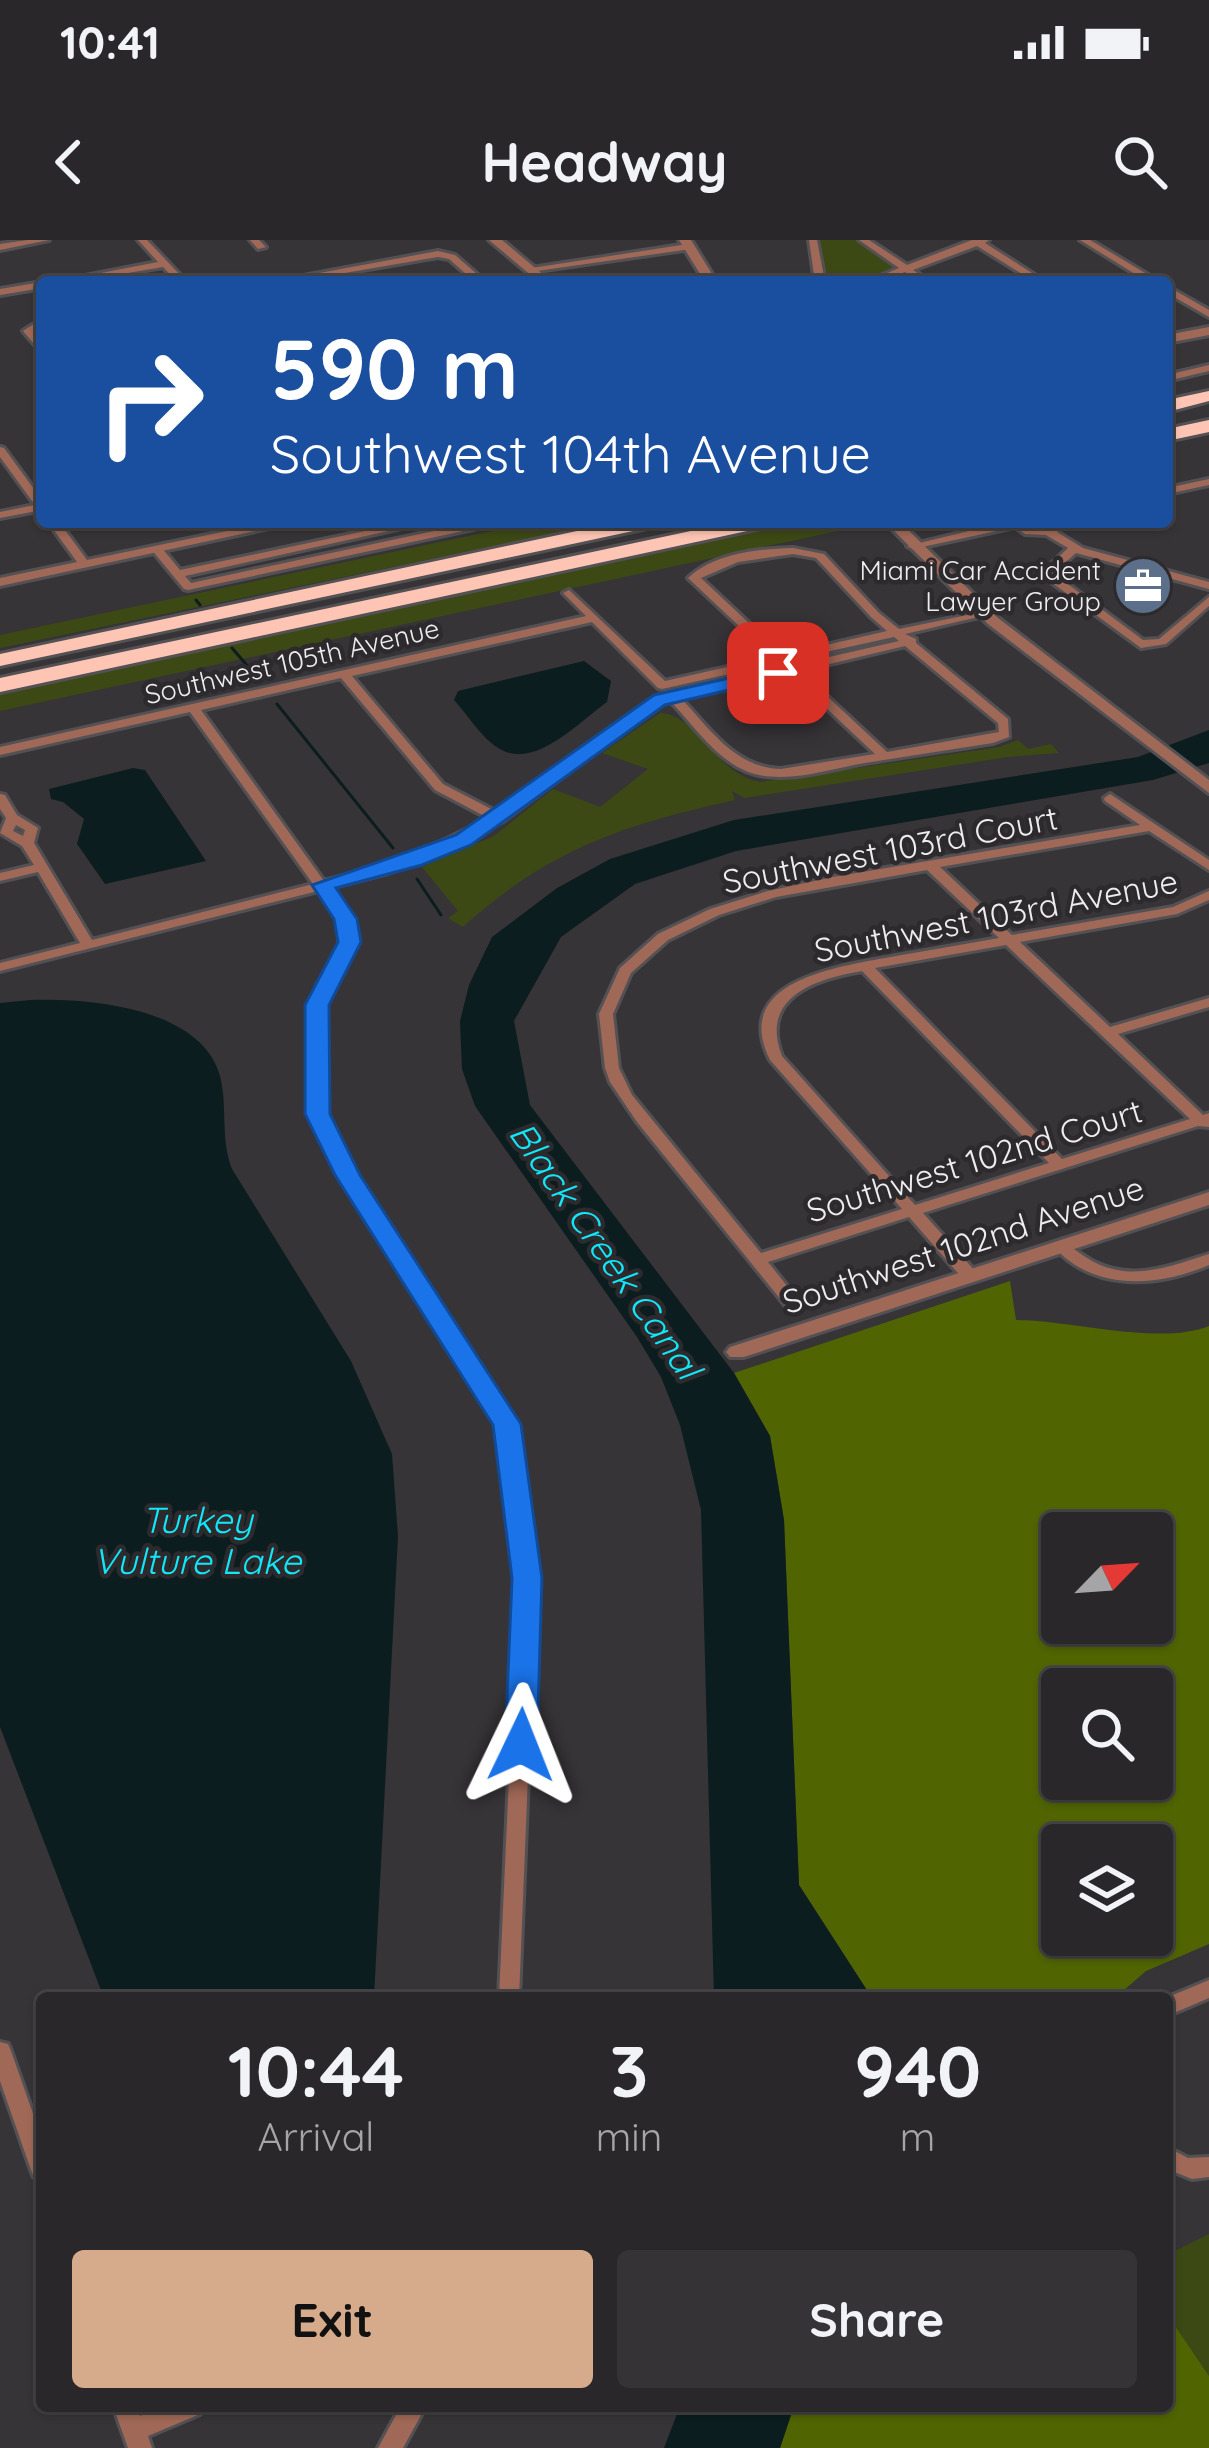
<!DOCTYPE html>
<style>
body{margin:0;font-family:Quicksand,sans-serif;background:#353335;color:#f1f3f6;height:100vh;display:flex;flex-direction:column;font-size:45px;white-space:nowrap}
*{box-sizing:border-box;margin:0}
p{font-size:39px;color:#a5a5a8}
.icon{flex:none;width:66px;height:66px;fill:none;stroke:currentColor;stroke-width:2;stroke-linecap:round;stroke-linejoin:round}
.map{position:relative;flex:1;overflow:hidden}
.drawer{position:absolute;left:36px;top:1752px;width:1137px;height:420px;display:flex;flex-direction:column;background:#292729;border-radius:12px;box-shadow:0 3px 9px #0004,0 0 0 3px #454446}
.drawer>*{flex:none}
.top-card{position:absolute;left:36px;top:36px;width:1137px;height:252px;border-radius:12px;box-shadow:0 3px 9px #0004,0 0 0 3px #454446;background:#1a4fa0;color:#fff;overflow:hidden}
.needle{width:78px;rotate:65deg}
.fabs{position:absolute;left:1041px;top:1272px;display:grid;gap:24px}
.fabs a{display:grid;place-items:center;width:132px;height:132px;border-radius:12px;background:#292729;box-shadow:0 3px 9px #0004,0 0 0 3px #454446;font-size:60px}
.pin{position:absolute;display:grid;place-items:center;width:102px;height:102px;color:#fff;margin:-51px;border-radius:24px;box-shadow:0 6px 18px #0006}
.me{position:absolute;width:132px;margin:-66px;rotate:2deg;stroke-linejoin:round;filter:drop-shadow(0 0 9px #0008)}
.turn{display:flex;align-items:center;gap:42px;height:252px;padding:0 36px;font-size:54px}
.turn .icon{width:156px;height:156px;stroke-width:2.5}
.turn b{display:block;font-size:84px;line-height:102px}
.eta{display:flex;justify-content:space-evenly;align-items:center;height:204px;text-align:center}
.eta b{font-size:72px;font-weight:700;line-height:84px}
.primary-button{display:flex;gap:24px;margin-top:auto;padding:24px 36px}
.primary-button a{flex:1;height:138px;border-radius:12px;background:#d6ab8b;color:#111;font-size:48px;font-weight:700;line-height:138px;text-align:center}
.primary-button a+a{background:#353335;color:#f1f3f6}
.status{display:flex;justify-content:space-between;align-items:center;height:84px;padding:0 60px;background:#292729;direction:ltr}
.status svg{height:33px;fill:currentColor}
header{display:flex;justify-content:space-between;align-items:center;height:156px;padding:0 36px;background:#292729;font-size:54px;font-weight:700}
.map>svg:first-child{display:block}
</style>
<div class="status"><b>10:41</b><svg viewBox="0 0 49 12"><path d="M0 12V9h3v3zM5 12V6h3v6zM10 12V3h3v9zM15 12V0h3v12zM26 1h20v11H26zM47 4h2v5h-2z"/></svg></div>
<header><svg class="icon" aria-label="back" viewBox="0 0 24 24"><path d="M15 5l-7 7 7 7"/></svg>Headway<svg class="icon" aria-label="search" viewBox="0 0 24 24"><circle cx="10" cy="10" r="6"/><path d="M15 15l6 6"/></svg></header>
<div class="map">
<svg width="1209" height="2208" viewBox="0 0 1209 2208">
<rect width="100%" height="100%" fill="#373437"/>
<g fill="#3c4914">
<polygon points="817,0 859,0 893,27 864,42 824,42"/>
<polygon points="535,282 610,282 0,408 0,395"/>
<polygon points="795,282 880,282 0,471 0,454 10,452"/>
<path d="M660,473C698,474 716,536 761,542L999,507L1018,500L1028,509L1051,504L1059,513L1008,517L745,558L732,551L735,560C625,584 547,610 463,687L448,678L458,671L422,627L494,596L553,549L600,567L648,529L602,513Z"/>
<polygon points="1209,1994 1209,2136 1167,2074 1167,2015"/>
</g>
<g fill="#506402" fill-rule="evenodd">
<path d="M1010,1041L1016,1080C1070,1080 1160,1106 1209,1086V1704L1146,1731L1115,1758H872L799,1645L784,1280L770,1196L734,1133ZM1062,1293H1152V1383H1062ZM1062,1449H1152V1539H1062ZM1062,1605H1152V1695H1062Z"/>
<polygon points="1167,2074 1209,2136 1209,2208 780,2208 794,2166 1167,2166"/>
</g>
<g fill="#0c1d1f">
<path d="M584,421L611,441L607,462C580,481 535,530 500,509C482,499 468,475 454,460L458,451Z"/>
<polygon points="1209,490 1209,523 1153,540 736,611 635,644 561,697 514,781 530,865 734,1133 770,1196 784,1280 799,1645 872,1758 714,1758 701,1270 680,1185 661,1137 637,1097 475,866 462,829 460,781 469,745 492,697 557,648 610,619 734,580 1138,517"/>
<polygon points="133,528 145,530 206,621 105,644 77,604 84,579 63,562 51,559 49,549"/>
<path d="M30,760C88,758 201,767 220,836C228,867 220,898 232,929L351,1121L392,1214L398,1296L374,1758H104L0,1487V763Z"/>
<polygon points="680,2166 794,2166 780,2208 664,2208"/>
</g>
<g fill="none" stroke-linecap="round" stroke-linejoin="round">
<g stroke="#0c1d1f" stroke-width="3">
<polyline points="196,360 200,365"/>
<polyline points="232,408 257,437"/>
<polyline points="277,464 393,608"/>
<polyline points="417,639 441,675"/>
</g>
<defs>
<g id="minor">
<polygon points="28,0 49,0 0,10 0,4"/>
<polygon points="138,0 147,0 183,38 183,42 177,42 163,27 75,42 54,42 158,22"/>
<polygon points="250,0 259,0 266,7 258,9"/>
<polygon points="809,0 817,0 825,42 815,42"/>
<polygon points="859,0 869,0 907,25 972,0 989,0 985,3 1046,42 1035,42 977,6 913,30 931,42 920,42 905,32 880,42 866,42 899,28"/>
<polygon points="1080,0 1090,0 1160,42 1148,42"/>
<polygon points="688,4 691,5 691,9 530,32 525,29"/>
<polygon points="438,11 455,15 486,42 475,42 449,19 438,17 292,42 271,42"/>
<polygon points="42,42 42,48 0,55 0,49"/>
<polygon points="1167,46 1209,70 1209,77 1167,53"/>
<polygon points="42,79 42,86 33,92 42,103 42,113 23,91"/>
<polygon points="1209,125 1209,131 1167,141 1167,135"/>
<polygon points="0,207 4,208 42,260 42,270 0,278 0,272 35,265 0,217"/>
<polygon points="1209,239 1209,245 1167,254 1167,248"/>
<polygon points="48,282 59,282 90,324 88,326 80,326"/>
<polygon points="408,282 429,282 185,336 191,343 476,282 519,282 514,285 482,287 188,350 184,349 151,309 161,307 180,330"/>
<path d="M1006,282C1023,282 1033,292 1051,286V282H1061V288L1057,292L1083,308L1209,342V349L1076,313L1057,330V336L1143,400L1159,399L1209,357V366L1166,404L1141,408L1047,339L1046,329L1068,308L1046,295L1025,294L1015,287L913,309L907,306Z"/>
<path d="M793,308L824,314L879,373L899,389L987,371V375L905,394L916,399V403L1008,479L1009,497L993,503C950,510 907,516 865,523C829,529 782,546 746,531C715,518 694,486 672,463V457H680C709,488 735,528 781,529L875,514L789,433L685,458L679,454L783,428L778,423L662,449L658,448L592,382L352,436L443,544L497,572L657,456L661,455L667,459L503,581L427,619L388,633L329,648L352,679L354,711L331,745L324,765L321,857L325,874L356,935L510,1172L522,1214L536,1338L519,1758H499L518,1338L504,1214L494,1172L340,935L311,874L307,857L310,765L317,745L340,711L338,679L318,651L0,731V723L80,703L38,632L0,641V633L34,625L22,606L0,593L6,578L0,569V554L5,555L17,575L38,588L34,603L92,700L313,644L190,472L0,515V507L586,376L563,353L569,350L665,441L772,417L688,338C715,313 758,309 793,308ZM793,314L816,318L871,377L887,391L783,415L701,338L738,322ZM894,397L899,401L794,425L789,420ZM905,406L998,483L999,492L887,512L800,431ZM341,438L435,550L488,578C434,608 384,626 324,641L201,470ZM16,585L25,590L23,596L13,591Z"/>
<path d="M1110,554L1209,620V630L1149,591L940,627L1012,695L1173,667L1209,651V660L1177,674L1020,702L1110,787L1209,758V767L1118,794L1203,875L1209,873V887L1198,886L923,973L976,1032L978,1036L976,1040H964L909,977L768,1022L804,1067L796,1072L790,1071L637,882L610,842L605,828L599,774L620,728L658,694L710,669L768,651L833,637L1140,585L1105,561L1104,558ZM927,630L999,698C965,704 931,710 896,716C845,726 729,738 770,820L902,969L761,1013L632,855L619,828L613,774L631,733L668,700L719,675L776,657ZM1006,705L1190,879L1062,919L875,728ZM862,731L1049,923L915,965L782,816C759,757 815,739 862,731Z"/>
<path d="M1061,1001C1073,1007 1082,1016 1094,1022C1133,1042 1171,1026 1209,1014V1025C1157,1047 1094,1052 1053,1006Z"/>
<polygon points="1209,1740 1209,1758 1167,1776 1166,1758"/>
<polygon points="0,1802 8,1804 11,1811 42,1899 42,1940 34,1937 31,1930 0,1841"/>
<polygon points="1167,1907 1188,1918 1209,1917 1209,1937 1192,1939 1167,1929"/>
<polygon points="113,2166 137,2166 140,2176 164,2166 204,2166 200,2174 148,2196 152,2208 128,2208"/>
<polygon points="401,2166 426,2166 403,2208 378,2208"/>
</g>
<g id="tertiary">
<polygon points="489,0 502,0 552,42 539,42"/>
<polygon points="679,0 691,0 717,42 705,42"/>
<polygon points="1209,87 1209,95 1167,103 1167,95"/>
<polygon points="270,282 297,282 0,346 0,338"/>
<polygon points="885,282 900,282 998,378 1209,540 1209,553 988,384"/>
<polygon points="1209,952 1209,965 744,1117 730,1117 726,1112 730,1107"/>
</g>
<g id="motorway">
<polygon points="1209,151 1209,161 1167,172 1167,160"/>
<polygon points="1209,180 1209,192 1167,201 1167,189"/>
<polygon points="619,282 657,282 647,288 0,426 0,414"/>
<polygon points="733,282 771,282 761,288 0,452 0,438"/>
</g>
</defs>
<use href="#minor" stroke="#545154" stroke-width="6"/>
<use href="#tertiary" stroke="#545154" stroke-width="6"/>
<use href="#motorway" stroke="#545154" stroke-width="6"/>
<use href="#minor" fill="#a06857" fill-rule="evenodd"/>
<use href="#tertiary" fill="#a06857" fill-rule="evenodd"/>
<use href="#motorway" fill="#fec5b4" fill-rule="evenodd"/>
</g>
<polygon fill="#1a73e8" stroke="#114b97" stroke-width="3" points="778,427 785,428 785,437 665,465 471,605 422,625 336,648 357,679 361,702 329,765 330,874 360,935 521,1184 542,1338 537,1505 532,1514 521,1518 510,1514 505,1505 512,1338 493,1185 335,935 305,874 305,765 338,702 334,679 312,645 456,595 654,455"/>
<defs>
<symbol id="office-disc" viewBox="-11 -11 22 22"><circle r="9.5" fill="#5c6f8a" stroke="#2d2a2d"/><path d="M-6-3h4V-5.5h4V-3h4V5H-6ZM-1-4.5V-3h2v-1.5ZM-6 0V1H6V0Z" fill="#fff"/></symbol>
</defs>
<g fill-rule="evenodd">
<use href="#office-disc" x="1110" y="313" width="66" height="66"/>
</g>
<g text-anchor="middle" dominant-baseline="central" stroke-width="9" stroke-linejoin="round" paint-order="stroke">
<g font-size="27" fill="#eeecee" stroke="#2d2a2d" text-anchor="end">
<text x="1101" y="330">Miami Car Accident<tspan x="1101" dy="31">Lawyer Group</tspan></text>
</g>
<g font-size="27" fill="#eeecee" stroke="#2d2a2d">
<text transform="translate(292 421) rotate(-13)">Southwest 105th Avenue</text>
</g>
<g font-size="33" fill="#eeecee" stroke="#2d2a2d">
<text transform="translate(890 609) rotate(-11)">Southwest 103rd Court</text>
<text transform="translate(996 675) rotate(-11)">Southwest 103rd Avenue</text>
<text transform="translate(974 920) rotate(-17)">Southwest 102nd Court</text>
<text transform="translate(963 1004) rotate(-18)">Southwest 102nd Avenue</text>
</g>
<g font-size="36" font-style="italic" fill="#10e8f9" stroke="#2d2a2d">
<text transform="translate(606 1010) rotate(55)">Black Creek Canal</text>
<text x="197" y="1279">Turkey<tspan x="197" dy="41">Vulture Lake</tspan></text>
</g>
</g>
</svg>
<div class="fabs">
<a><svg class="needle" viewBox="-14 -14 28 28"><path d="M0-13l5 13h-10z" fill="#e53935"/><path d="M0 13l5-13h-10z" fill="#a5a5a8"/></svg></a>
<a><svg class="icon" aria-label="search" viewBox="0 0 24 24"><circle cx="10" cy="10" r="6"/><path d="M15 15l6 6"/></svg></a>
<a><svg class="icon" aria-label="layers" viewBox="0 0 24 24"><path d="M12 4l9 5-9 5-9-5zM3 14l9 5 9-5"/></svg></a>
</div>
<div class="pin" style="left:778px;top:433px;background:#d93025"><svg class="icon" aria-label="arrive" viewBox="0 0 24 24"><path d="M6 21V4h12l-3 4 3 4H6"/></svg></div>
<svg class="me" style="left:521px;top:1505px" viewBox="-20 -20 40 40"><path d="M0-17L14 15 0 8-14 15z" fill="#1a73e8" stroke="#fff" stroke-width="4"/></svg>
<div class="top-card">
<div class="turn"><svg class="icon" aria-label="right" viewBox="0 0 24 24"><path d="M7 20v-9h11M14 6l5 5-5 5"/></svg><div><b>590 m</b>Southwest 104th Avenue</div></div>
</div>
<section class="drawer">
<div class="eta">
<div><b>10:44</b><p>Arrival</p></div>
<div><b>3</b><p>min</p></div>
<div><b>940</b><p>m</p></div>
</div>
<div class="primary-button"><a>Exit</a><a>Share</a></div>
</section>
</div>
